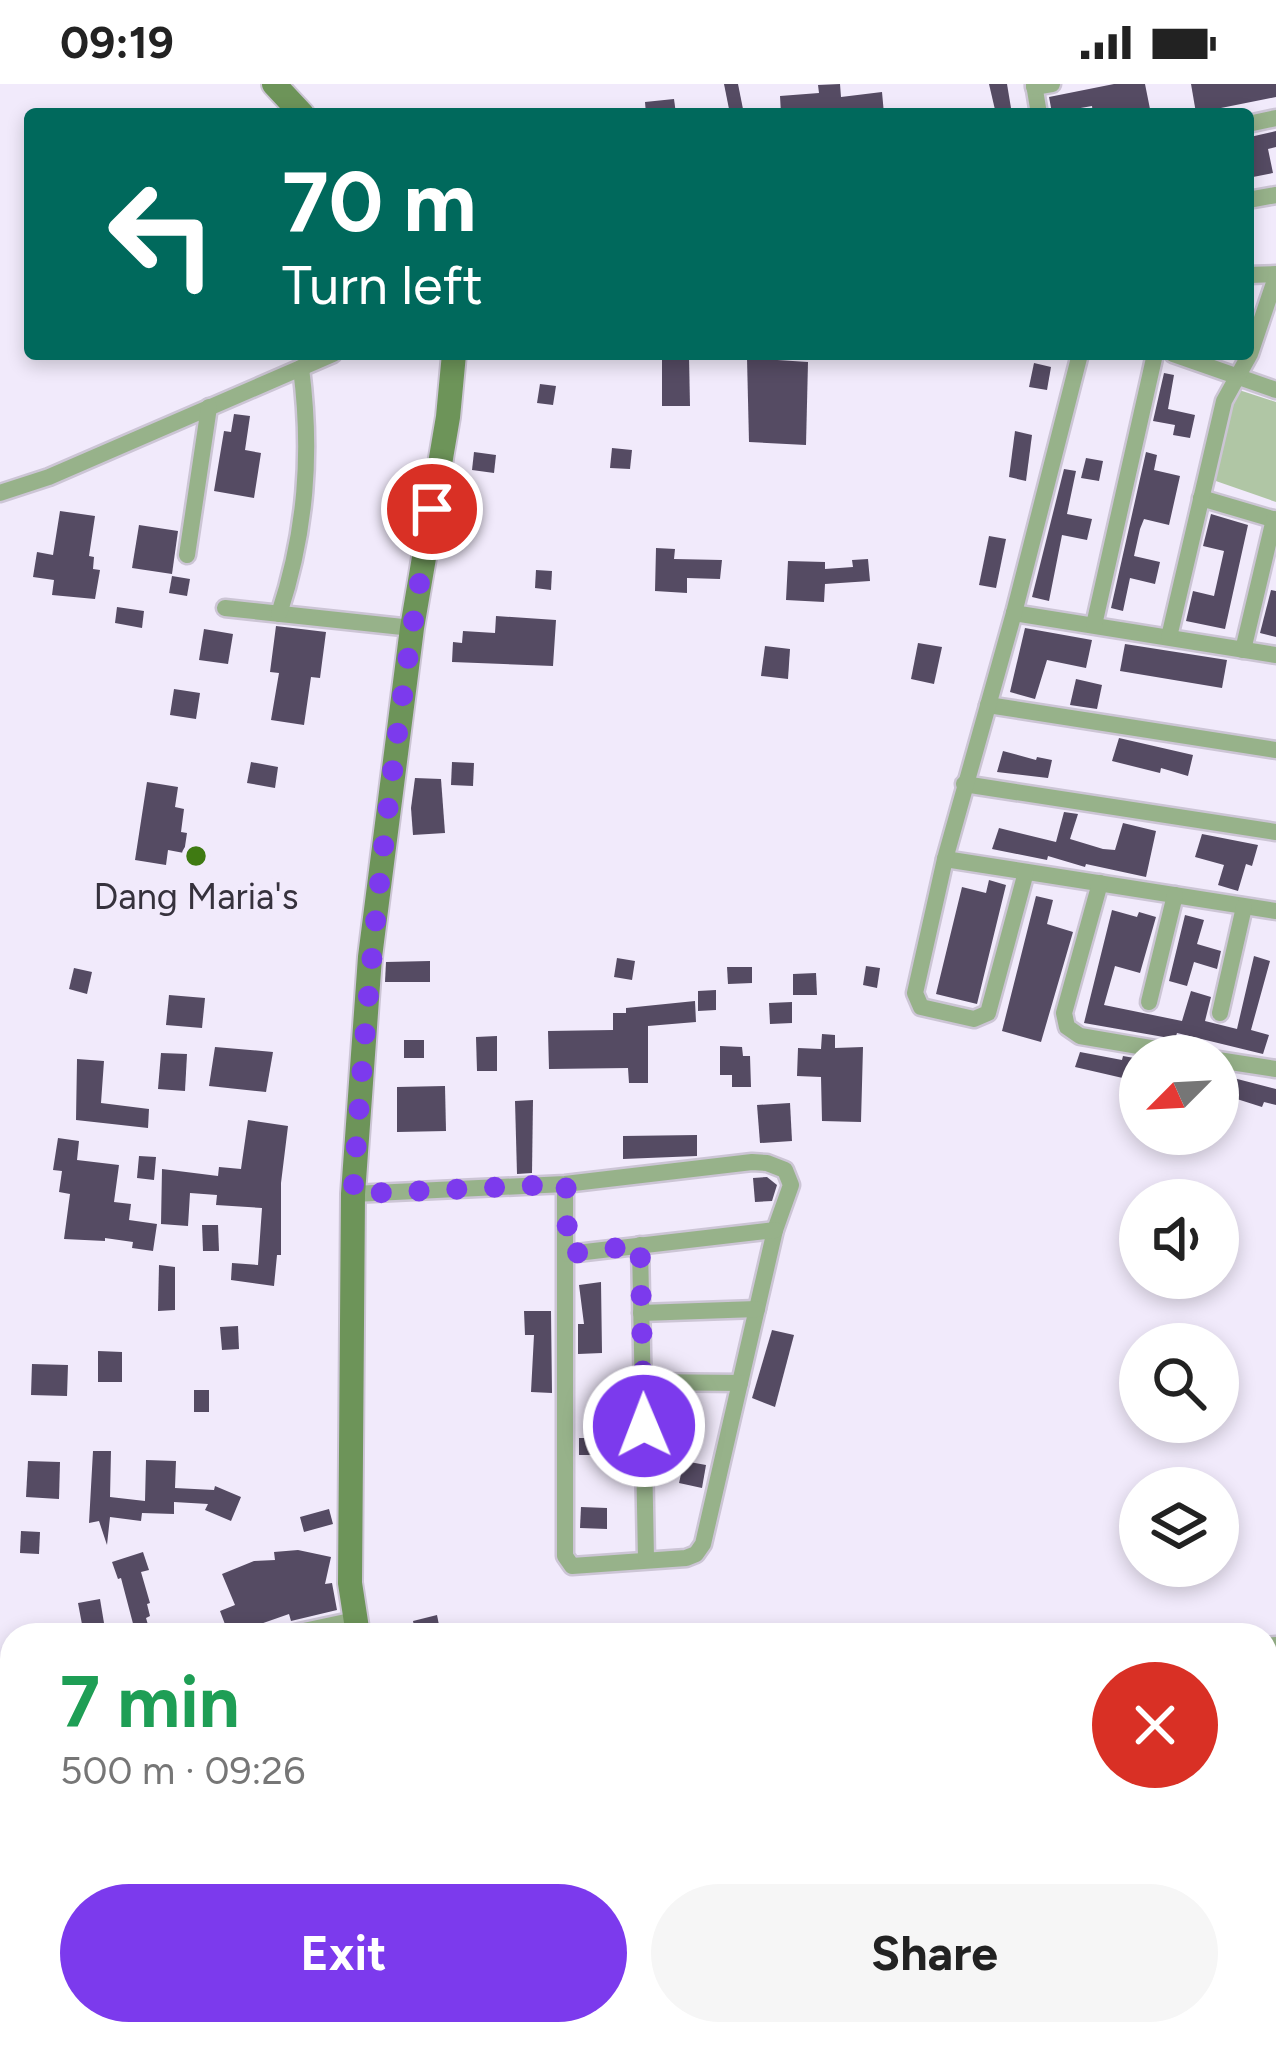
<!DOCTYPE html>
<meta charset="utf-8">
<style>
body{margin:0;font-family:Figtree,sans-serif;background:#f6f6f6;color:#222;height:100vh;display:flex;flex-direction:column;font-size:45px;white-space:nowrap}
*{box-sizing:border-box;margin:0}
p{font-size:39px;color:#767676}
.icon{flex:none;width:66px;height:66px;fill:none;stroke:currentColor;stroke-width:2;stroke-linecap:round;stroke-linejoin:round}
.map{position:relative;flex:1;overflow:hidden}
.drawer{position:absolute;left:0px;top:1539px;width:1278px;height:423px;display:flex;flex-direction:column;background:#fff;border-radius:36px 36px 0 0;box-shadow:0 6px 18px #0003}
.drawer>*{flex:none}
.hud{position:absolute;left:24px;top:24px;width:1230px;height:252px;border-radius:12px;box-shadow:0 6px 18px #0003;background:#00695c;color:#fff;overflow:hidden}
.needle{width:78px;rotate:246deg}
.controls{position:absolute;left:1119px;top:951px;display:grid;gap:24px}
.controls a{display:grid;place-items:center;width:120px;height:120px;border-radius:50%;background:#fff;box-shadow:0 6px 18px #0003;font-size:60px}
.pin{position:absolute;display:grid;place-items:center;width:102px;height:102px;color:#fff;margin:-51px;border:6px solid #fff;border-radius:50%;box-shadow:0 3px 12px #0007}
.me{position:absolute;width:132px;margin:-66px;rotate:359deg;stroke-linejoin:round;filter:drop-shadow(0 0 9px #0008)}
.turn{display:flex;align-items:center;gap:42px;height:252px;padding:0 60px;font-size:54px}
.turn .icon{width:156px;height:156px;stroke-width:2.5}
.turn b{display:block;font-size:84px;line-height:102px}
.round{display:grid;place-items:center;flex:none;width:126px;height:126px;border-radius:63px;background:#f6f6f6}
.head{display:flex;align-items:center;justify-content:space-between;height:204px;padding:0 60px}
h1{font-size:72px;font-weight:700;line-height:90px;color:#1e9e55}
.cta{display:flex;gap:24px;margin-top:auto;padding:24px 60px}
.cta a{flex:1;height:138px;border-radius:72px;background:#7c3aed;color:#fff;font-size:48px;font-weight:700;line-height:138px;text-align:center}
.cta a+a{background:#f6f6f6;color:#222}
.status{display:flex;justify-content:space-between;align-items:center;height:84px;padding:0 60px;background:#fff;direction:ltr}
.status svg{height:33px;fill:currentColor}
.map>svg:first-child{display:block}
</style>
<div class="status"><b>09:19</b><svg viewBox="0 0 49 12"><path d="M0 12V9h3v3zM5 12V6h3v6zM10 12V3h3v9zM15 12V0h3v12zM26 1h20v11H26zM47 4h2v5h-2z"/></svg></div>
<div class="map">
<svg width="1276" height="1961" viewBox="0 0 1276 1961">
<rect width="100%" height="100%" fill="#f1eafb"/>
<polygon fill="#e9dbfe" points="602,1950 901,1950 904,1961 605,1961"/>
<polygon fill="#b0c6a5" points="1236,305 1276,318 1276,418 1213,396"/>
<g fill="#554b63">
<polygon points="724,0 738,0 744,30 730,30"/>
<polygon points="840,0 841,13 882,8 884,30 781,30 780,12 819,9 818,1"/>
<polygon points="989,0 1007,0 1012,30 996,30"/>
<polygon points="1114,0 1145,0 1151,30 1093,30 1092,22 1052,29 1049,13"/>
<polygon points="1191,0 1276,0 1276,13 1196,29"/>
<polygon points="674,15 676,30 646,30 645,18"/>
<polygon points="1276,47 1276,63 1268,65 1273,89 1248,94 1248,76 1254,75 1250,53"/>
<polygon points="689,273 690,322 662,322 662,274"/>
<polygon points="747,274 808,278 806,361 749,358"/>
<polygon points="1034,279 1051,283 1047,306 1029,303"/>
<polygon points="1164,289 1174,291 1168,325 1195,331 1190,354 1173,351 1175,341 1153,337"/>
<polygon points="540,300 556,302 553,321 537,319"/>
<polygon points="234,330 250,332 245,366 261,369 254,414 214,407 224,347 231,348"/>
<polygon points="1015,347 1032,351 1026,397 1009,393"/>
<polygon points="612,364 632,366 630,385 610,384"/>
<polygon points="474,368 496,371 494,389 472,386"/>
<polygon points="1146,368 1157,371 1154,386 1180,392 1169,441 1144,435 1140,445 1134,472 1160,478 1155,500 1130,494 1123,527 1111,524"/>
<polygon points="1086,374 1103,377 1099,397 1081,394"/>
<polygon points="1064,385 1076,387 1067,430 1092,435 1087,456 1062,451 1049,517 1032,513"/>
<polygon points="60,427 95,432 89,472 94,473 93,485 100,486 95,515 52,511 54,496 33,493 37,468 53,471"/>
<polygon points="1211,430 1248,441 1225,545 1186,537 1193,507 1214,512 1224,467 1203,462"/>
<polygon points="139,441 178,447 172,490 132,484"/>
<polygon points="989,452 1006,455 996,504 979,501"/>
<polygon points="656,464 675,465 674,475 722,476 720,495 687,494 687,509 655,507"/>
<polygon points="868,475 870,497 825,500 824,518 786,516 788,477 825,478 825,485 853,483 852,476"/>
<polygon points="536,486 552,487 551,506 535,504"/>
<polygon points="172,492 190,495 187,512 169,509"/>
<polygon points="1271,506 1276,507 1276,553 1260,549"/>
<polygon points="117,523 144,527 142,544 115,539"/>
<polygon points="496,532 556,536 553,582 452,578 453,558 462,559 463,547 495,549"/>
<polygon points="276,542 326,548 320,594 311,593 304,641 271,636 279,589 270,588"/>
<polygon points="1025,544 1092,556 1086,584 1047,576 1035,615 1010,608"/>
<polygon points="204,545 233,550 228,580 199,576"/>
<polygon points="918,559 942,563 934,600 911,595"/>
<polygon points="1125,560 1227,576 1222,604 1120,587"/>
<polygon points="765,562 790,565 788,595 761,592"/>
<polygon points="1076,595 1102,601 1097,625 1070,621"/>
<polygon points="174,605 200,609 196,635 170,631"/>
<polygon points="1119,654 1193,671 1188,692 1161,684 1160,689 1112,677"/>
<polygon points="1003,667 1036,676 1037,673 1052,676 1048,694 997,688"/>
<polygon points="251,678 278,683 275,704 247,699"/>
<polygon points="452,678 474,679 473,702 451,701"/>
<polygon points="415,694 441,695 445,749 413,751 411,724"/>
<polygon points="147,698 178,703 175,723 184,725 181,748 187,749 184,769 168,766 166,781 135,776"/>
<polygon points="1064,728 1078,730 1070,755 1103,765 1115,766 1123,739 1156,747 1146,793 1086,780 1085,783 1048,772 1047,776 992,765 999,744 1056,758"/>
<polygon points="1202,750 1258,761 1252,782 1246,780 1238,807 1218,801 1224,781 1195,773"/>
<polygon points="989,796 1006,801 977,920 936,910 962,803 986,809"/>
<polygon points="1036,812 1053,816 1047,840 1073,848 1041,958 1002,947"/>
<polygon points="1112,826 1137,833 1139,828 1156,833 1140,889 1115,882 1104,921 1182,937 1191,907 1211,913 1205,937 1237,945 1254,872 1270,877 1251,946 1269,951 1263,970 1177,949 1175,955 1084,939"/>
<polygon points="1185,831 1204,836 1197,860 1221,867 1217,885 1194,878 1187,902 1169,897"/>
<polygon points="617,874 635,877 632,896 614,893"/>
<polygon points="430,877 430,898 385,898 386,878"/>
<polygon points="866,882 880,884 877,904 863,901"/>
<polygon points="727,883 752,883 752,899 728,900"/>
<polygon points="74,884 92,888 87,910 69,905"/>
<polygon points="816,889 817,911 793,911 793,890"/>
<polygon points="716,906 716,926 698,927 698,907"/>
<polygon points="169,911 205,914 202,944 166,941"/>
<polygon points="695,917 696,938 648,942 648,999 629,999 628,984 549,985 548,947 613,946 613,929 626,929 626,924"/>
<polygon points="792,918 792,939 770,940 769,919"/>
<polygon points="822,950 835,951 835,964 863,963 861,1038 822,1037 821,993 797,992 798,964 821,965"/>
<polygon points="497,952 497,987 477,987 476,953"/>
<rect x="404" y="956" width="20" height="18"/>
<polygon points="720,962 742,963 743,972 750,972 751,1003 732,1003 732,991 720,991"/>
<polygon points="215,963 273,968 266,1008 209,1002"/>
<polygon points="1080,968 1122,976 1123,972 1140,975 1140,998 1075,983"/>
<polygon points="161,969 187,970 185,1007 158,1005"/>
<polygon points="77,975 104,977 101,1019 149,1025 148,1044 76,1036"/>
<polygon points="1218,990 1276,1005 1276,1021 1264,1018 1262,1023 1218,1009"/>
<polygon points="445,1002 446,1047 397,1048 397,1003"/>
<polygon points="533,1016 532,1089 517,1090 515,1017"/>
<polygon points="790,1019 792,1057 760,1059 757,1021"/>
<polygon points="248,1036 288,1042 281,1099 281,1171 277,1171 274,1202 231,1196 232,1179 258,1181 262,1124 216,1121 217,1111 190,1109 188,1142 161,1140 162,1085 218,1092 219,1083 241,1085"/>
<polygon points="697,1051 697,1072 623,1075 623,1052"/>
<polygon points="58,1054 79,1057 77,1076 119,1081 114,1118 131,1120 129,1136 157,1140 153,1167 132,1164 133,1158 105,1154 105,1157 64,1155 70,1110 59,1108 62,1087 53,1086"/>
<polygon points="139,1072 156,1073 154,1096 137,1094"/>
<polygon points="767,1093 777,1101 772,1117 755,1118 753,1094"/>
<polygon points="202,1141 218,1141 219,1167 203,1167"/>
<polygon points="159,1181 175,1183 175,1226 158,1227"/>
<polygon points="601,1198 602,1269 578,1270 578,1240 584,1240 579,1201"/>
<polygon points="524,1227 551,1227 552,1309 531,1308 534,1251 525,1251"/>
<polygon points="238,1242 239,1265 222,1266 220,1243"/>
<polygon points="772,1246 794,1251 775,1323 752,1314"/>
<polygon points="98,1267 122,1268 122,1298 98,1298"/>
<polygon points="32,1280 68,1281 67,1312 31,1311"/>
<rect x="194" y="1306" width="15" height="22"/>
<rect x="579" y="1354" width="26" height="17"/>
<polygon points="93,1367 111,1367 110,1413 145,1417 146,1376 176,1377 175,1404 214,1406 215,1402 241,1413 231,1437 205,1426 208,1420 174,1418 174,1430 142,1429 141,1437 110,1433 107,1461 99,1437 89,1439"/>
<polygon points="28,1377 60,1378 59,1415 26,1413"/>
<polygon points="684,1377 706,1381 702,1404 679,1399"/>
<polygon points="581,1423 607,1424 607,1445 580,1444"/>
<polygon points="329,1425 333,1440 304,1448 300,1433"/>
<polygon points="21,1447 40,1448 39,1470 20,1469"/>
<polygon points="298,1466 331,1473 325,1500 332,1499 337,1526 291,1537 289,1530 229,1551 220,1527 235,1521 222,1490 254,1477 275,1476 274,1468"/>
<polygon points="143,1468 149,1486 141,1488 150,1519 147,1520 150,1532 146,1534 151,1551 136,1551 121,1494 118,1495 112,1478"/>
<polygon points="100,1515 106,1551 84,1551 78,1519"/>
<polygon points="437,1531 441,1551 416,1551 413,1537"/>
</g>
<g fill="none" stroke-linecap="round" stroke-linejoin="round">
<defs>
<g id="street">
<polyline points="1034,0 1039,30"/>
<polyline points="1034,3 1052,0"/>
<polyline points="1248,40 1276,34"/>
<polyline points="1248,116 1276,111"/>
<polyline points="1248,191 1276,190"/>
<polyline points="1173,270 1276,306"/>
<polyline points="0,409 49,393 333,270"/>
<polyline points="1201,414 1276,436"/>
<polyline points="187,471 209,323"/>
<polyline points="225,524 412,544"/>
<polyline points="1014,529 1276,571"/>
<path d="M279,530C306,448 312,369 301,284"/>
<polyline points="1094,541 1155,270"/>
<polyline points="1169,553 1224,317 1250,270 1276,193"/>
<polyline points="1243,566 1274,435"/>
<polyline points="988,621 1276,666"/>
<polyline points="964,700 1276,748"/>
<polyline points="945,775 1276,827"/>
<polyline points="1026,788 988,929 974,935 921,923 915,909 945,775 1014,529 1080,270"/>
<polyline points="1100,799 1064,929 1067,943 1080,952 1197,972"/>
<polyline points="1149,918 1175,811"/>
<polyline points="1220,929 1244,823"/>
<polyline points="1218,976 1276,985"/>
<polyline points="353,1110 565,1100 752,1078 767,1079 785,1086 791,1101 775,1146 703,1460 696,1470 686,1474 572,1482 565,1472 565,1100"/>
<polyline points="640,1161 646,1474"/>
<polyline points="568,1170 775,1146"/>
<polyline points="641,1229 757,1225"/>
<polyline points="643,1298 740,1299"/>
<polyline points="285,1551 355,1536"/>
<polyline points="1266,1562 1276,1561"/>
<polyline points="0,1614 12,1611"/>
<polyline points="986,1950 987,1961"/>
</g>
<g id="secondary">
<polyline points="274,0 302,30"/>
<polyline points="358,1551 350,1499 353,1110 370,873 412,544 448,333 454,270"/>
<polyline points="459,1950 461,1961"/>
</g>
</defs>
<use href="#street" stroke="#ccc5d5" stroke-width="21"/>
<use href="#secondary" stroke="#ccc5d5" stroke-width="28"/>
<use href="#street" stroke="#97b28a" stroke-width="16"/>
<use href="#secondary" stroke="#6d9459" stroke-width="24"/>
</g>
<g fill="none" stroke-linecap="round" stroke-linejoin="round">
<path stroke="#7c3aed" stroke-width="21" stroke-dasharray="0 37.8" d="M432,425C392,652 368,881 353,1110L566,1100L568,1170L640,1161L644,1342"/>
</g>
<circle fill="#3f7a12" stroke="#f1eafb" stroke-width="4.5" cx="196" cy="772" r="12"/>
<g text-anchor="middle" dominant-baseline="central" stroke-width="12" stroke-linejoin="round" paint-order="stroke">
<g font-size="36" fill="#36323d" stroke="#f1eafb">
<text x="196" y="812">Dang Maria's</text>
</g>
</g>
</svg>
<div class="controls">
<a><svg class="needle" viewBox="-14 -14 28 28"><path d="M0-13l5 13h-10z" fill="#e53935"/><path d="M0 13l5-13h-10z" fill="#767676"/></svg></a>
<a><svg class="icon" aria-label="sound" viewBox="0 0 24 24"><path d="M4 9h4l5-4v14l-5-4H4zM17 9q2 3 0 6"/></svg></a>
<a><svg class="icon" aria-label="search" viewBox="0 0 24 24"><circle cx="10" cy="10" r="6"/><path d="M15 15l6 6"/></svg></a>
<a><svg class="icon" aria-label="layers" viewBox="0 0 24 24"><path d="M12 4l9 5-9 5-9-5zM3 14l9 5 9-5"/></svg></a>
</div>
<div class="pin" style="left:432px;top:425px;background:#d93025"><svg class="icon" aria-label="arrive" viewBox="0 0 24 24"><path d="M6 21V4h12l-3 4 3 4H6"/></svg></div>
<svg class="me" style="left:644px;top:1342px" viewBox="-20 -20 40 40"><circle r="17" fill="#7c3aed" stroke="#fff" stroke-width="3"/><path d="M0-11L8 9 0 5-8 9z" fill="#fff"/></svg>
<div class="hud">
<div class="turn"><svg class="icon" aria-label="left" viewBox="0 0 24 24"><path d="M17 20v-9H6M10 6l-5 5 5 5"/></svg><div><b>70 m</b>Turn left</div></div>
</div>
<section class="drawer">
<div class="head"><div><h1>7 min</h1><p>500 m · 09:26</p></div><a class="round" style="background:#d93025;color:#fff"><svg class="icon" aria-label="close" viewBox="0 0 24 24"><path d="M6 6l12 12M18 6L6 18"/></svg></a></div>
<div class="cta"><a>Exit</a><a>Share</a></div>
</section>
</div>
